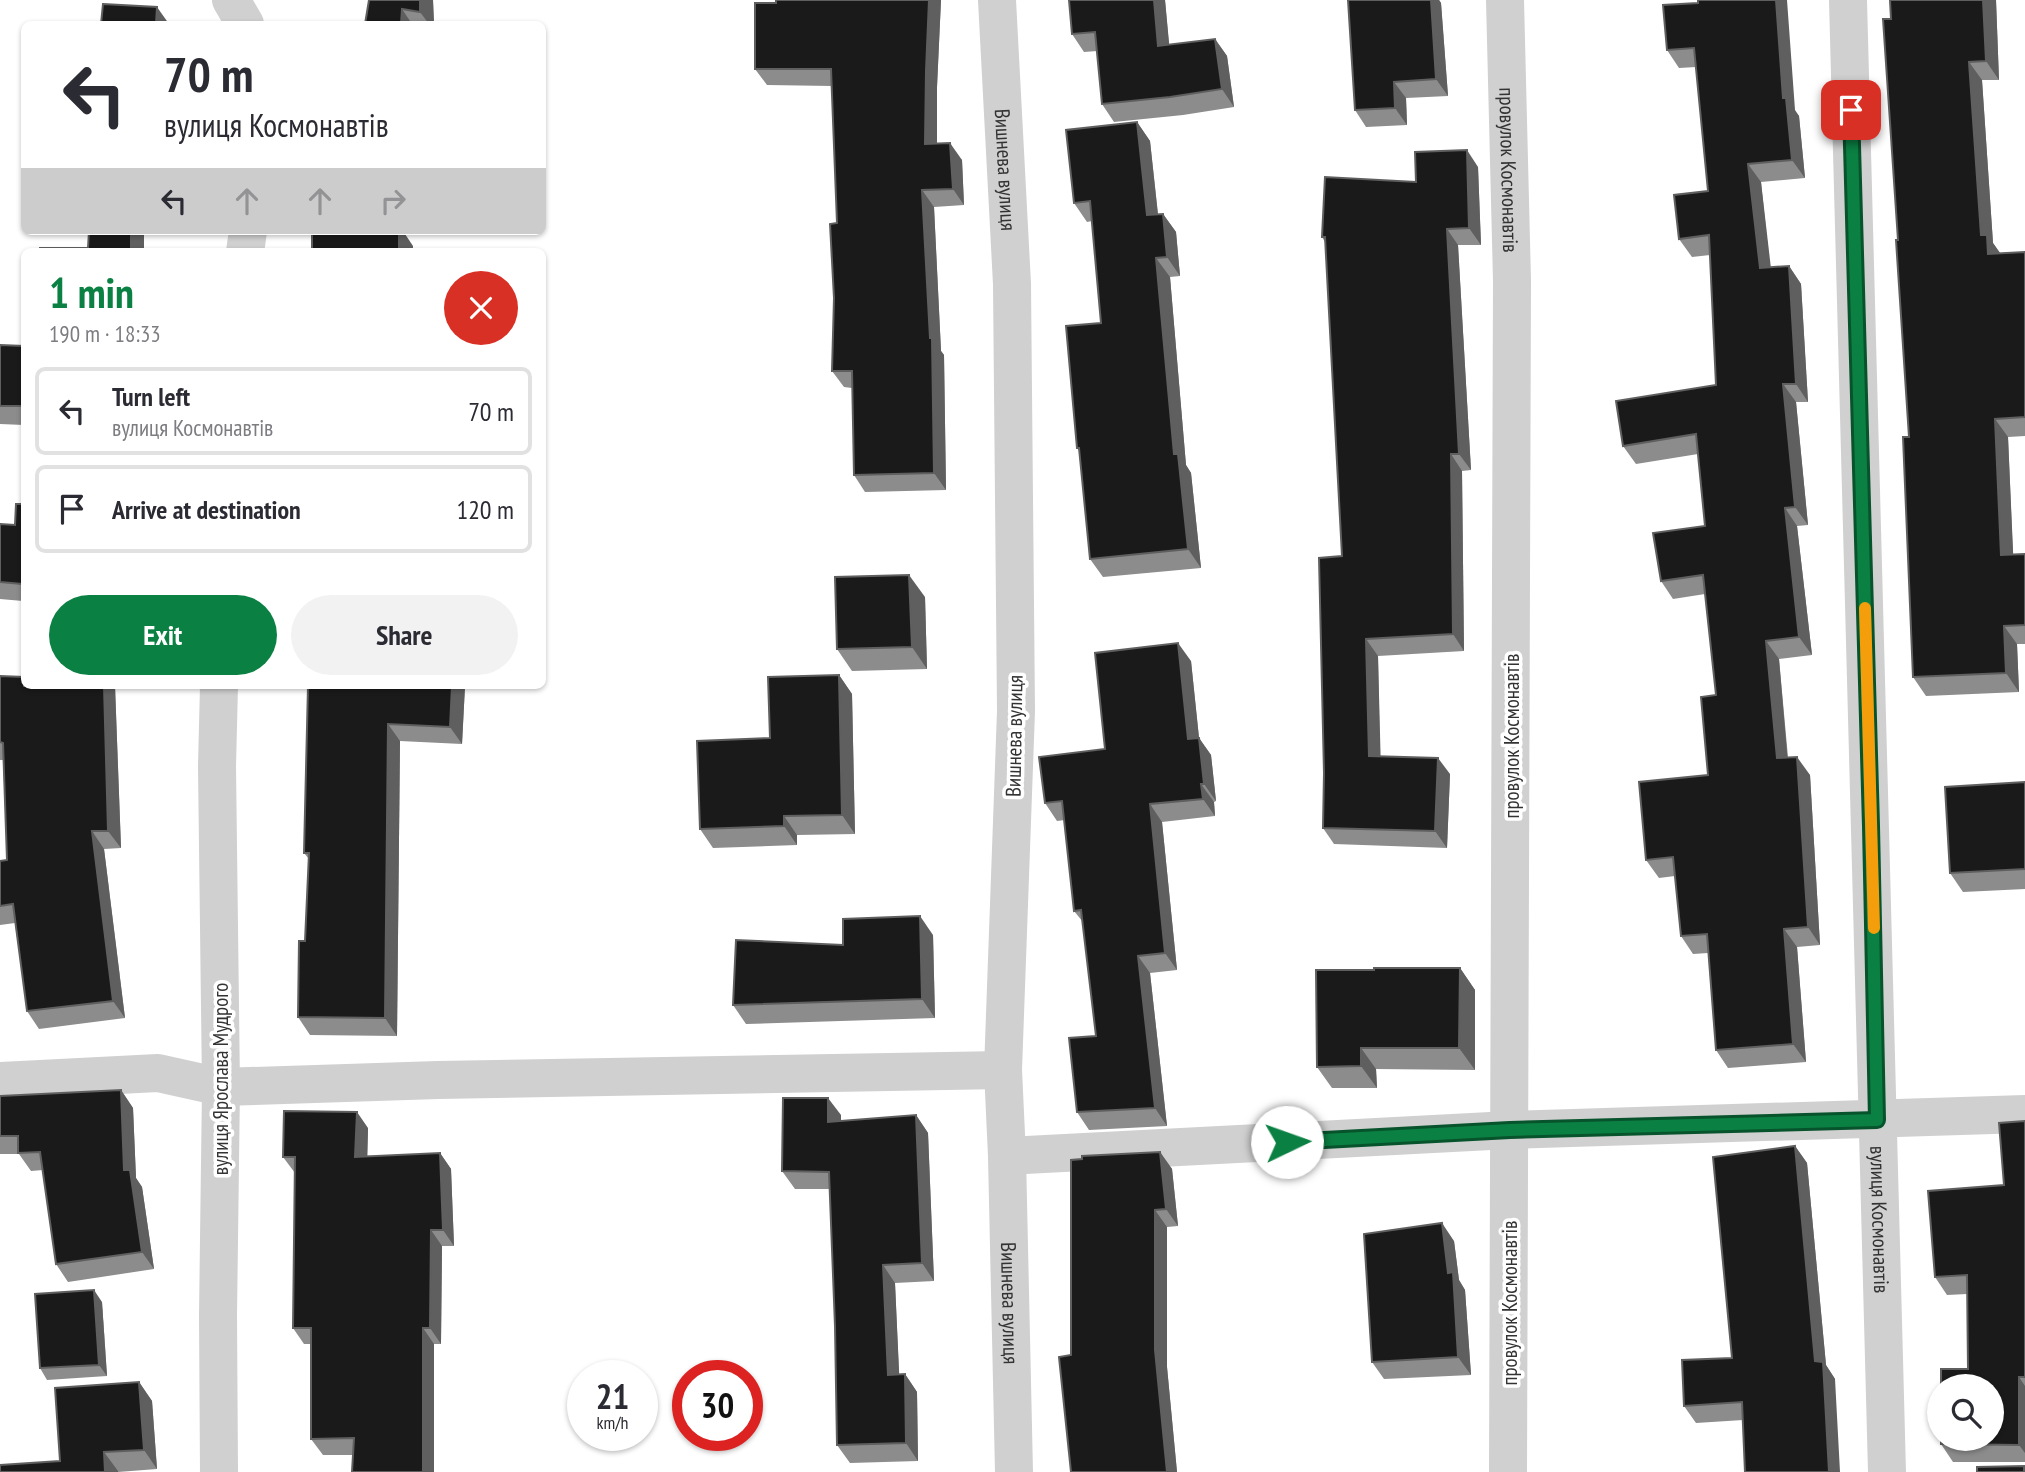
<!DOCTYPE html>
<meta charset="utf-8">
<style>
body{margin:0;font-family:"PT Sans Narrow",sans-serif;background:#f2f2f3;color:#2b2b33;height:100vh;display:flex;flex-direction:column;font-size:26px;white-space:nowrap}
*{box-sizing:border-box;margin:0}
p{font-size:23px;color:#7c7c81}
.icon{flex:none;width:38px;height:38px;fill:none;stroke:currentColor;stroke-width:2;stroke-linecap:round;stroke-linejoin:round}
.map{position:relative;flex:1;overflow:hidden}
.details{position:absolute;left:21px;top:248px;width:525px;height:441px;display:flex;flex-direction:column;background:#fff;border-radius:10px;box-shadow:0 2px 5px #0004}
.details>*{flex:none}
.guide{position:absolute;left:21px;top:21px;width:525px;height:214px;border-radius:10px;box-shadow:0 2px 5px #0004;background:#fff;color:#2b2b33;overflow:hidden}
.buttons{position:absolute;left:1927px;top:1374px;display:grid;gap:14px}
.buttons a{display:grid;place-items:center;width:77px;height:77px;border-radius:50%;background:#fff;box-shadow:0 2px 5px #0004;font-size:35px}
.speed{position:absolute;left:567px;top:1360px;display:flex;gap:14px;font-size:35px;font-weight:700;text-align:center}
.speed>*{display:grid;place-content:center;width:91px;height:91px;border-radius:50%;background:#fff;box-shadow:0 2px 5px #0004;line-height:1}
.speed small{font-size:18px;font-weight:400}
.speed .limit{border:10px solid #d22;background:#fff;color:#111}
.pin{position:absolute;display:grid;place-items:center;width:60px;height:60px;color:#fff;margin:-30px;border-radius:14px;box-shadow:0 4px 10px #0006}
.me{position:absolute;width:77px;margin:-38px;rotate:87deg;stroke-linejoin:round;filter:drop-shadow(0 0 5px #0008)}
.turn{display:flex;align-items:center;gap:24px;height:147px;padding:0 28px;font-size:32px}
.turn .icon{width:91px;height:91px;stroke-width:2.5}
.turn b{display:block;font-size:49px;line-height:60px}
.lanes{display:flex;align-items:center;height:66px;padding:0 28px;background:#0003;justify-content:center;gap:35px;direction:ltr}
.lanes .off{opacity:.35}
.round{display:grid;place-items:center;flex:none;width:74px;height:74px;border-radius:37px;background:#f2f2f3}
.overview{display:flex;align-items:center;justify-content:space-between;height:119px;padding:0 28px}
h1{font-size:42px;font-weight:700;line-height:52px;color:#0b8043}
.action{display:flex;gap:14px;margin-top:auto;padding:14px 28px}
.action a{flex:1;height:80px;border-radius:42px;background:#0b8043;color:#fff;font-size:28px;font-weight:700;line-height:80px;text-align:center}
.action a+a{background:#f2f2f3;color:#2b2b33}
ul{padding:0;list-style:none}
li{display:flex;align-items:center;gap:21px;height:88px;margin:0 14px 10px;padding:0 14px;border:4px solid #e1e1e2;border-radius:10px}
li div{flex:1}
li b{display:block;font-size:26px}
li em{font-style:normal}
.map>svg:first-child{display:block}
</style>
<div class="map">
<svg width="2025" height="1472" viewBox="0 0 2025 1472">
<rect width="100%" height="100%" fill="#fff"/>
<g fill="none" stroke-linecap="round" stroke-linejoin="round">
<g stroke="#d0d0d0" stroke-width="38">
<polyline points="231,0 245,24"/>
<path id="s1" d="M997,0L1012,284L1016,711L1003,1070L1007,1156L1014,1472"/>
<path id="s2" d="M1505,0L1512,281L1508,1472"/>
<path id="s3" d="M1848,0L1887,1472"/>
<polyline points="245,252 248,231"/>
<polyline points="0,1081 158,1073 221,1087 438,1080 1003,1070"/>
<polyline points="1007,1156 1510,1130 2025,1114"/>
<polyline points="219,1472 218,1316 221,1087 217,766 219,686"/>
</g>
</g>
<g fill="#8c8c8c">
<polygon points="369,0 433,0 434,24 365,24"/>
<polygon points="776,0 941,0 937,87 937,144 962,160 964,205 934,207 941,351 944,355 946,490 865,492 854,475 852,388 844,387 832,371 837,223 832,86 767,85 755,69 776,3"/>
<polygon points="1165,0 1169,45 1215,39 1227,56 1234,107 1183,115 1114,122 1102,104 1097,51 1084,52 1072,34"/>
<polygon points="1348,0 1439,0 1441,3 1448,96 1406,98 1407,125 1366,127 1355,110"/>
<polygon points="1890,0 1996,0 1999,80 1982,80 1993,243 2000,253 2025,252 2025,436 2008,437 2013,555 2025,554 2025,644 2017,644 2019,692 1926,696 1913,677 1909,437 1898,240"/>
<polygon points="1698,3 1799,116 1805,178 1761,182 1770,268 1789,266 1801,284 1808,402 1796,402 1808,525 1797,526 1812,655 1779,659 1788,757 1810,775 1820,945 1797,947 1806,1062 1728,1068 1716,1050 1708,953 1693,954 1681,936 1675,876 1659,878 1646,860 1708,775 1716,695 1705,594 1673,599 1661,581 1705,526 1698,454 1636,464 1623,446 1716,385 1710,255 1692,257 1679,239 1708,191 1696,67 1679,68 1667,50"/>
<polygon points="1137,122 1150,141 1158,214 1163,214 1176,232 1180,276 1170,277 1186,465 1191,473 1201,568 1103,577 1090,559 1079,451 1077,448 1101,323 1092,221 1087,222 1074,203"/>
<polygon points="1478,167 1481,245 1458,245 1471,470 1462,471 1464,651 1378,656 1380,756 1450,774 1447,848 1334,844 1323,828 1342,556 1325,242 1322,237 1416,182"/>
<polygon points="89,231 167,231 167,233 144,232 144,252 40,252 88,248"/>
<polygon points="0,345 24,346 24,425 0,424"/>
<polygon points="24,504 23,601 0,599 0,524 15,525"/>
<polygon points="925,597 927,669 852,671 837,649"/>
<polygon points="1191,661 1199,738 1211,755 1216,801 1214,802 1215,816 1162,822 1177,970 1150,973 1167,1126 1089,1130 1077,1112 1096,1036 1083,922 1074,911 1065,820 1057,821 1045,803 1105,749"/>
<polygon points="839,675 852,694 855,834 797,835 797,845 713,848 700,829 770,738"/>
<polygon points="0,676 24,686 115,686 121,848 104,849 125,1018 39,1029 27,1011 15,923 0,925 0,861 7,860 3,760 0,760"/>
<polygon points="308,686 465,686 462,744 400,741 397,1036 310,1035 298,1017 305,941 309,859 304,853"/>
<polygon points="2025,782 2025,889 1963,892 1950,873"/>
<polygon points="933,935 935,1018 746,1024 733,1005 843,945"/>
<polygon points="1460,968 1475,990 1475,1070 1376,1069 1377,1088 1332,1088 1317,1067 1374,970"/>
<polygon points="121,1090 133,1108 136,1178 142,1187 154,1269 68,1282 56,1264 43,1170 31,1171 19,1154 0,1154 0,1096"/>
<polygon points="841,1115 841,1121 916,1115 928,1133 934,1281 895,1283 899,1374 905,1374 917,1392 918,1461 850,1463 837,1445 835,1326 830,1189 795,1189 782,1171"/>
<polygon points="2025,1121 2025,1462 1953,1462 1941,1444 1968,1369 1967,1294 1947,1295 1935,1277 2004,1185"/>
<polygon points="368,1128 367,1156 440,1153 451,1169 454,1246 442,1246 441,1344 434,1344 353,1455 323,1455 311,1439 311,1344 304,1344 293,1328 295,1173 283,1157"/>
<polygon points="1795,1146 1807,1163 1826,1365 1835,1379 1743,1420 1696,1423 1684,1406 1732,1358"/>
<polygon points="1160,1152 1172,1169 1178,1226 1167,1227 1167,1367 1177,1472 1071,1472 1071,1355"/>
<polygon points="1454,1241 1459,1280 1465,1290 1471,1375 1384,1379 1372,1362"/>
<polygon points="102,1302 107,1376 47,1380 40,1368"/>
<polygon points="139,1382 152,1401 157,1469 118,1472 0,1472 60,1461"/>
</g>
<g fill="#5f5f5f">
<polygon points="420,0 433,0 434,24 429,24 420,12"/>
<polygon points="929,0 941,0 937,87 937,161 925,144 926,71"/>
<polygon points="1154,0 1165,0 1171,64 1158,46"/>
<polygon points="1431,0 1439,0 1441,3 1448,96 1436,79"/>
<polygon points="1776,0 1787,0 1795,110 1799,116 1805,178 1792,160 1783,98"/>
<polygon points="1983,0 1996,0 1999,80 1986,61"/>
<polygon points="157,7 169,24 156,24"/>
<polygon points="402,9 412,24 401,24"/>
<polygon points="1215,39 1227,56 1234,107 1222,89"/>
<polygon points="1969,62 1982,80 1993,243 2000,253 1988,254 1981,235"/>
<polygon points="1394,82 1406,98 1407,125 1395,108"/>
<polygon points="1137,122 1150,141 1160,234 1147,215"/>
<polygon points="950,143 962,160 964,205 953,189"/>
<polygon points="1467,150 1478,167 1481,245 1469,228"/>
<polygon points="1748,164 1761,182 1773,286 1760,268"/>
<polygon points="922,190 934,207 941,351 944,355 946,490 934,473 930,338"/>
<polygon points="1163,214 1176,232 1180,276 1167,257"/>
<polygon points="1447,229 1458,245 1471,470 1459,454"/>
<polygon points="131,231 144,232 144,252 131,252"/>
<polygon points="399,231 403,231 413,246 413,252 399,252"/>
<polygon points="1156,258 1170,277 1186,465 1191,473 1201,568 1188,549 1174,454"/>
<polygon points="1789,266 1801,284 1808,402 1796,384"/>
<polygon points="1783,384 1796,402 1808,525 1795,507"/>
<polygon points="1995,419 2008,437 2014,573 2001,555"/>
<polygon points="1451,454 1462,471 1464,651 1453,634"/>
<polygon points="1785,508 1797,526 1812,655 1799,637"/>
<polygon points="909,575 925,597 927,669 912,647"/>
<polygon points="2004,626 2017,644 2019,692 2006,673"/>
<polygon points="1366,639 1378,656 1381,772 1369,756"/>
<polygon points="1766,641 1779,659 1789,776 1777,758"/>
<polygon points="1178,643 1191,661 1201,757 1188,739"/>
<polygon points="839,675 852,694 855,834 842,815"/>
<polygon points="104,686 115,686 121,848 108,831"/>
<polygon points="452,686 465,686 462,744 450,727"/>
<polygon points="388,724 400,741 397,1036 385,1018"/>
<polygon points="1199,738 1211,755 1216,801 1204,784"/>
<polygon points="1797,757 1810,775 1820,945 1808,927"/>
<polygon points="1438,758 1450,774 1447,848 1435,831"/>
<polygon points="1201,784 1214,802 1215,816 1203,799"/>
<polygon points="1150,804 1162,822 1177,970 1165,953"/>
<polygon points="784,816 797,835 797,845 784,826"/>
<polygon points="92,831 104,849 125,1018 113,1001"/>
<polygon points="920,916 933,935 935,1018 922,999"/>
<polygon points="1784,929 1797,947 1806,1062 1793,1044"/>
<polygon points="1138,956 1150,973 1167,1126 1155,1108"/>
<polygon points="1460,968 1475,990 1475,1070 1459,1048"/>
<polygon points="1361,1048 1376,1069 1377,1088 1361,1066"/>
<polygon points="121,1090 133,1108 136,1178 142,1187 154,1269 142,1252 124,1170"/>
<polygon points="828,1098 841,1115 841,1140 828,1122"/>
<polygon points="357,1112 368,1128 367,1173 355,1157"/>
<polygon points="916,1115 928,1133 934,1281 922,1263"/>
<polygon points="1795,1146 1807,1163 1826,1365 1835,1379 1840,1472 1829,1472 1815,1361"/>
<polygon points="1160,1152 1172,1169 1178,1226 1166,1209"/>
<polygon points="440,1153 451,1169 454,1246 443,1230"/>
<polygon points="1155,1210 1167,1227 1167,1367 1177,1472 1167,1472 1155,1350"/>
<polygon points="1442,1223 1454,1241 1459,1280 1465,1290 1471,1375 1458,1357"/>
<polygon points="431,1230 442,1246 441,1344 430,1328"/>
<polygon points="883,1265 895,1283 900,1392 888,1375"/>
<polygon points="94,1290 102,1302 107,1376 99,1365"/>
<polygon points="423,1328 434,1344 434,1472 423,1472"/>
<polygon points="905,1374 917,1392 918,1461 906,1443"/>
<polygon points="2019,1377 2025,1386 2025,1453 2019,1445"/>
<polygon points="139,1382 152,1401 157,1469 144,1450"/>
<polygon points="104,1452 118,1471 118,1472 105,1472"/>
</g>
<g fill="#1a1a1a" stroke="#5f5f5f" stroke-width="2">
<polygon points="369,0 420,0 420,12 402,9 401,24 365,24"/>
<polygon points="776,0 929,0 926,71 925,144 950,143 953,189 922,190 930,338 932,338 934,473 854,475 852,371 832,371 834,298 830,224 837,223 831,69 755,69 755,3 776,3"/>
<polygon points="1069,0 1154,0 1158,46 1215,39 1222,89 1170,97 1102,104 1095,32 1072,34"/>
<polygon points="1348,0 1431,0 1436,79 1394,82 1395,108 1355,110"/>
<polygon points="1698,0 1776,0 1783,98 1786,98 1792,160 1748,164 1760,268 1789,266 1796,384 1783,384 1795,507 1785,508 1799,637 1766,641 1777,758 1797,757 1808,927 1784,929 1793,1044 1716,1050 1707,934 1681,936 1673,857 1646,860 1639,782 1708,775 1701,697 1716,695 1703,575 1661,581 1653,533 1705,526 1696,434 1623,446 1616,401 1716,385 1709,235 1679,239 1674,195 1708,191 1694,48 1667,50 1663,5 1698,3"/>
<polygon points="1890,0 1983,0 1986,61 1969,62 1981,235 1987,235 1988,254 2025,252 2025,417 1995,419 2001,555 2025,554 2025,625 2004,626 2006,673 1913,677 1903,437 1909,437 1896,240 1898,240 1883,19 1891,19"/>
<polygon points="103,4 157,7 156,24 101,24"/>
<polygon points="1137,122 1147,215 1163,214 1167,257 1156,258 1174,454 1178,454 1188,549 1090,559 1079,448 1077,448 1066,326 1101,323 1090,201 1074,203 1066,130"/>
<polygon points="1467,150 1469,228 1447,229 1459,454 1451,454 1453,634 1366,639 1369,756 1438,758 1435,831 1323,828 1324,773 1319,558 1342,556 1325,237 1322,237 1325,177 1416,182 1415,152"/>
<polygon points="89,231 131,231 131,252 40,252 40,248 88,248"/>
<rect x="312" y="231" width="87" height="21"/>
<polygon points="0,345 24,346 24,406 0,406"/>
<polygon points="16,504 24,504 24,640 22,584 0,582 0,524 15,525"/>
<polygon points="909,575 912,647 837,649 835,577"/>
<polygon points="1178,643 1188,739 1199,738 1204,784 1201,784 1203,799 1150,804 1165,953 1138,956 1155,1108 1077,1112 1069,1038 1096,1036 1081,910 1074,911 1062,801 1045,803 1039,757 1105,749 1095,653"/>
<polygon points="839,675 842,815 784,816 784,826 700,829 697,741 770,738 768,677"/>
<polygon points="0,676 24,677 24,686 104,686 108,831 92,831 113,1001 27,1011 13,904 0,906 0,861 7,860 3,743 0,742"/>
<polygon points="308,686 452,686 450,727 388,724 385,1018 298,1017 299,941 305,941 309,853 304,853"/>
<polygon points="2025,782 2025,869 1950,873 1945,787"/>
<polygon points="920,916 922,999 733,1005 736,940 843,945 843,919"/>
<polygon points="1374,968 1460,968 1459,1048 1361,1048 1361,1066 1317,1067 1316,970 1374,970"/>
<polygon points="121,1090 124,1170 130,1170 142,1252 56,1264 40,1152 18,1153 18,1136 0,1136 0,1096"/>
<polygon points="783,1098 828,1098 828,1122 916,1115 922,1263 883,1265 888,1375 905,1374 906,1443 837,1445 835,1326 829,1172 782,1171"/>
<polygon points="284,1111 357,1112 355,1157 440,1153 443,1230 431,1230 430,1328 423,1328 423,1472 352,1472 354,1438 311,1439 311,1328 293,1328 295,1157 283,1157"/>
<polygon points="2025,1121 2025,1377 2019,1377 2019,1445 1941,1444 1941,1438 1992,1438 1992,1386 1941,1386 1941,1369 1968,1369 1967,1275 1935,1277 1928,1191 2004,1185 1999,1123"/>
<polygon points="1795,1146 1815,1361 1823,1362 1829,1472 1745,1472 1742,1402 1684,1406 1682,1360 1732,1358 1713,1157"/>
<polygon points="1160,1152 1166,1209 1155,1210 1155,1350 1167,1472 1071,1472 1059,1357 1071,1355 1071,1160 1082,1159 1082,1156"/>
<polygon points="1442,1223 1448,1273 1453,1272 1458,1357 1372,1362 1364,1234"/>
<polygon points="94,1290 99,1365 40,1368 35,1294"/>
<polygon points="139,1382 144,1450 104,1452 105,1472 0,1472 0,1465 60,1461 55,1388"/>
<polygon points="2024,1466 2024,1472 1977,1472 1977,1467"/>
</g>
<g fill="none" stroke-linecap="round" stroke-linejoin="round">
<defs>
<polyline id="route" points="1287,1142 1510,1130 1877,1120 1871,826 1851,110"/>
</defs>
<use href="#route" stroke="#07532c" stroke-width="18"/>
<use href="#route" stroke="#0b8043" stroke-width="12"/>
<polyline stroke="#f59e0b" stroke-width="12" points="1865,608 1874,928"/>
</g>
<g text-anchor="middle" dominant-baseline="central" stroke-width="7" stroke-linejoin="round" paint-order="stroke">
<g font-size="21" fill="#333" stroke="#fff">
<text stroke="none"><textPath href="#s1" startOffset="170">Вишнева вулиця</textPath></text>
<text stroke="none"><textPath href="#s2" startOffset="170">провулок Космонавтів</textPath></text>
<text transform="translate(1014 736) rotate(-89)">Вишнева вулиця</text>
<text transform="translate(1511 736) rotate(-90)">провулок Космонавтів</text>
<text transform="translate(220 1079) rotate(-90)">вулиця Ярослава Мудрого</text>
<text stroke="none"><textPath href="#s3" startOffset="1220">вулиця Космонавтів</textPath></text>
<text stroke="none"><textPath href="#s1" startOffset="1304">Вишнева вулиця</textPath></text>
<text transform="translate(1509 1303) rotate(-90)">провулок Космонавтів</text>
</g>
</g>
</svg>
<div class="buttons">
<a><svg class="icon" aria-label="search" viewBox="0 0 24 24"><circle cx="10" cy="10" r="6"/><path d="M15 15l6 6"/></svg></a>
</div>
<div class="speed"><div>21<small>km/h</small></div><div class="limit">30</div></div>
<div class="pin" style="left:1851px;top:110px;background:#d93025"><svg class="icon" aria-label="arrive" viewBox="0 0 24 24"><path d="M6 21V4h12l-3 4 3 4H6"/></svg></div>
<svg class="me" style="left:1287px;top:1142px" viewBox="-20 -20 40 40"><circle r="19" fill="#fff"/><path d="M0-13L10 11 0 6-10 11z" fill="#0b8043"/></svg>
<div class="guide">
<div class="turn"><svg class="icon" aria-label="left" viewBox="0 0 24 24"><path d="M17 20v-9H6M10 6l-5 5 5 5"/></svg><div><b>70 m</b>вулиця Космонавтів</div></div>
<div class="lanes"><svg class="icon" aria-label="left" viewBox="0 0 24 24"><path d="M17 20v-9H6M10 6l-5 5 5 5"/></svg><svg class="icon off" aria-label="ahead" viewBox="0 0 24 24"><path d="M12 20V5M6 11l6-6 6 6"/></svg><svg class="icon off" aria-label="ahead" viewBox="0 0 24 24"><path d="M12 20V5M6 11l6-6 6 6"/></svg><svg class="icon off" aria-label="right" viewBox="0 0 24 24"><path d="M7 20v-9h11M14 6l5 5-5 5"/></svg></div>
</div>
<section class="details">
<div class="overview"><div><h1>1 min</h1><p>190 m · 18:33</p></div><a class="round" style="background:#d93025;color:#fff"><svg class="icon" aria-label="close" viewBox="0 0 24 24"><path d="M6 6l12 12M18 6L6 18"/></svg></a></div>
<ul>
<li><svg class="icon" aria-label="left" viewBox="0 0 24 24"><path d="M17 20v-9H6M10 6l-5 5 5 5"/></svg><div><b>Turn left</b><p>вулиця Космонавтів</p></div><em>70 m</em></li>
<li><svg class="icon" aria-label="arrive" viewBox="0 0 24 24"><path d="M6 21V4h12l-3 4 3 4H6"/></svg><div><b>Arrive at destination</b></div><em>120 m</em></li>
</ul>
<div class="action"><a>Exit</a><a>Share</a></div>
</section>
</div>
